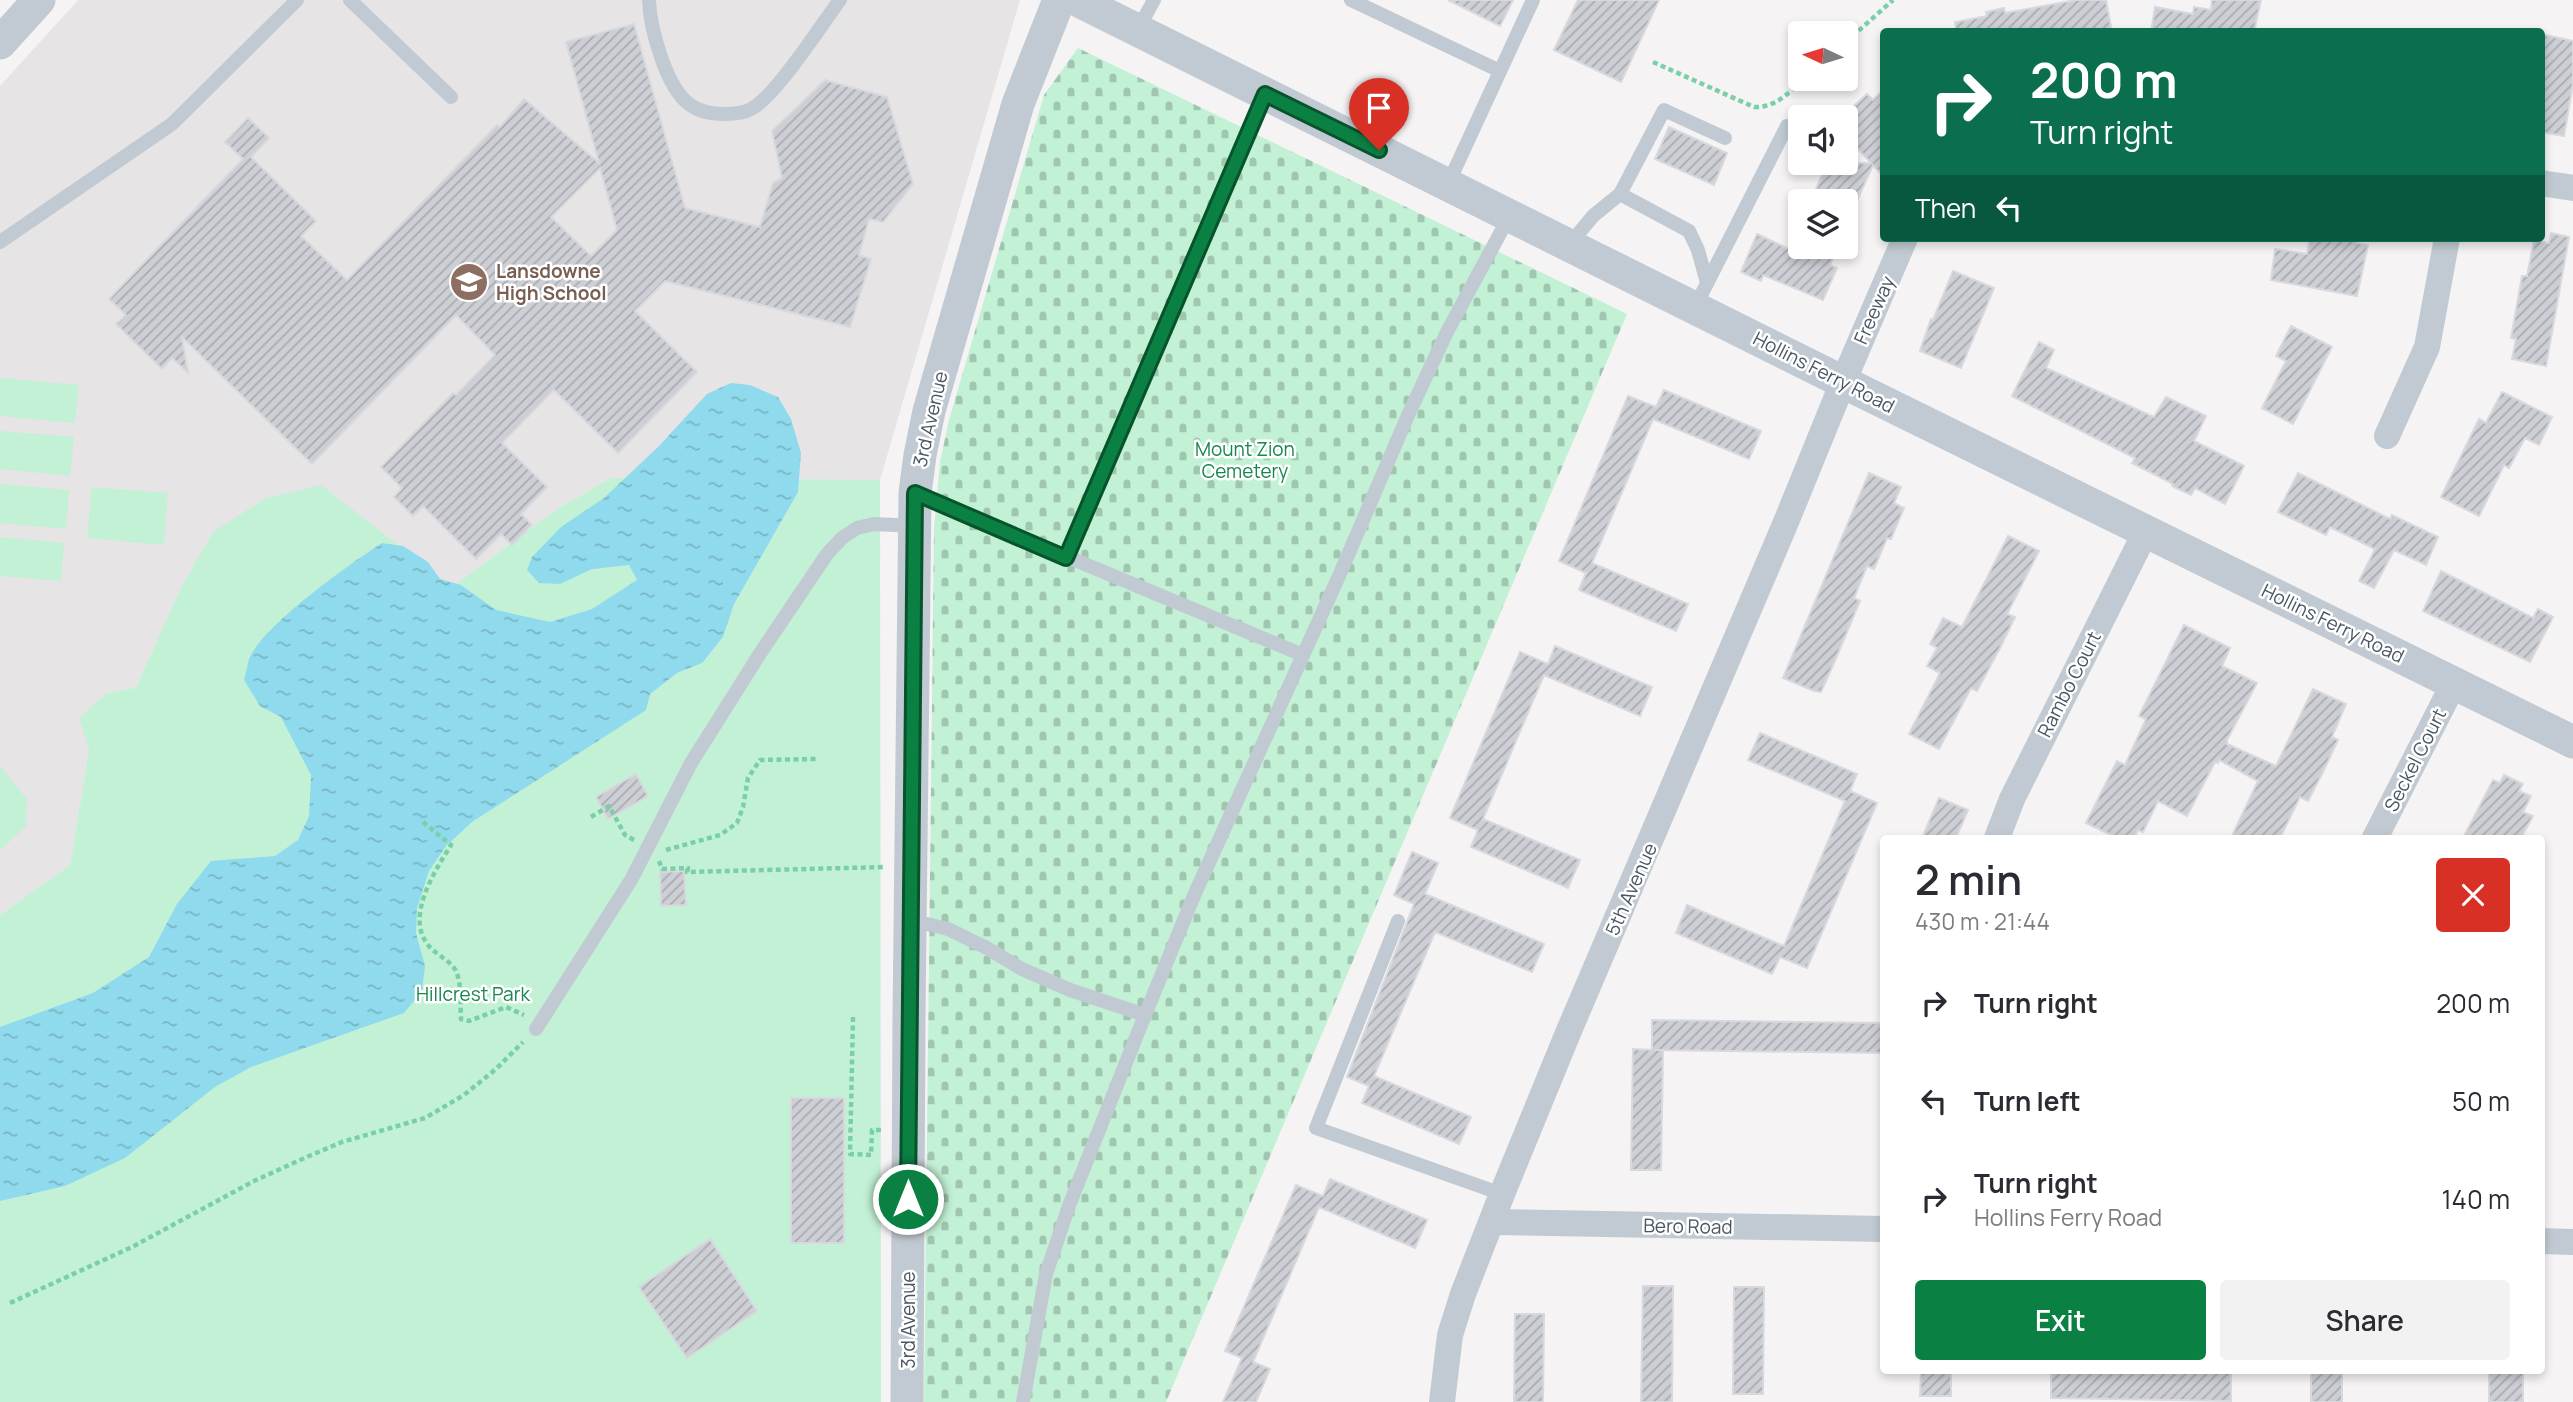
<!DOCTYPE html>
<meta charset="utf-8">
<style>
body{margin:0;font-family:Manrope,sans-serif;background:#f2f2f3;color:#2b2b33;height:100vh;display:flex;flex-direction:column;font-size:26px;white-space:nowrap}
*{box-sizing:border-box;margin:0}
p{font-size:23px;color:#7c7c81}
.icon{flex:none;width:38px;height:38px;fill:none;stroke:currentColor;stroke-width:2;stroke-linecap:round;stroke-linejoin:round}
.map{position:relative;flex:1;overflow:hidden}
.side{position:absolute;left:1880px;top:835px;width:665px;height:539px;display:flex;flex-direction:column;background:#fff;border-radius:7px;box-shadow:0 4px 10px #0003}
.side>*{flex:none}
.top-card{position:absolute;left:1880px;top:28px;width:665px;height:214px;border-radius:7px;box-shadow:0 4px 10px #0003;background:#0b6e4f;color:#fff;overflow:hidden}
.needle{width:46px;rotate:274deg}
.tools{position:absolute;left:1788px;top:21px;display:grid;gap:14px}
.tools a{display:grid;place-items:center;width:70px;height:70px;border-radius:7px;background:#fff;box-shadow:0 4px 10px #0003;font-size:35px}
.pin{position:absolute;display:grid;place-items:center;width:60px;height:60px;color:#fff;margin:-72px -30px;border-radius:50% 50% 50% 0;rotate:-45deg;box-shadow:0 0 7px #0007}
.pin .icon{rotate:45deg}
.me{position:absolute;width:77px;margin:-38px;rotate:0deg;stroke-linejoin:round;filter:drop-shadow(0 0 5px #0008)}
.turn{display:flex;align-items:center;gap:24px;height:147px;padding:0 35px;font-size:32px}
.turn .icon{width:91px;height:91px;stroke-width:2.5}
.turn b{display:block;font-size:49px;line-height:60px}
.then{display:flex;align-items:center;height:66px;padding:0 35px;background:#0003;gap:14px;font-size:26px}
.round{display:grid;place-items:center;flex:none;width:74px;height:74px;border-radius:7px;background:#f2f2f3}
.head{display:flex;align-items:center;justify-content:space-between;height:119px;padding:0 35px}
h1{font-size:42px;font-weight:600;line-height:52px}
.action{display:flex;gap:14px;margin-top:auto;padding:14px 35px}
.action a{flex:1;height:80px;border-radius:7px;background:#0b8043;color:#fff;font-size:28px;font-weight:600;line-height:80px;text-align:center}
.action a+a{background:#f2f2f3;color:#2b2b33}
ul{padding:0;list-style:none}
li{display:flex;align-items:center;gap:21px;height:98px;padding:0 35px}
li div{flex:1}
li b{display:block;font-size:26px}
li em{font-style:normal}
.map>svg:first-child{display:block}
</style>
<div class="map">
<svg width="2573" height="1402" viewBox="0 0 2573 1402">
<defs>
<pattern id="cemetery-stones" width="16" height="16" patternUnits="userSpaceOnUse" patternTransform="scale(1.75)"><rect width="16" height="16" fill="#c3f1d5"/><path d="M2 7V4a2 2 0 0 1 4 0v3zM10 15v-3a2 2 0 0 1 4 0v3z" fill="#a0c6b0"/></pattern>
<pattern id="water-ripples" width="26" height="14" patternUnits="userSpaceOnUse" patternTransform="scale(1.75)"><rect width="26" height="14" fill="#90daee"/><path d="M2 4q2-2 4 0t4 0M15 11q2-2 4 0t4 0" fill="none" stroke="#78b4c4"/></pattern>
<pattern id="building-hatch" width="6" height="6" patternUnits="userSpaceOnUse" patternTransform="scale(1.75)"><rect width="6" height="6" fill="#cdcfd5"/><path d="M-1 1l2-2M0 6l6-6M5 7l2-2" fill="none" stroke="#a8abb0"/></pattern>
</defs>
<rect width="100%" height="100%" fill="#f5f3f3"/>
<polygon fill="#e6e4e5" points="78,0 1020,0 880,480 611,478 557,509 452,587 213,532 181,587 136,689 107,693 89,750 70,865 0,915 0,86"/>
<g fill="#c3f1d5">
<polygon points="0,378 79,385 75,423 0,416"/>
<polygon points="0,431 74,437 70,476 0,469"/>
<polygon points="611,478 880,480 881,1402 0,1402 0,915 70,865 89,750 79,718 107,693 136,688 181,587 213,532 266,498 321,485 452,587 557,509"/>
<polygon points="0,484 69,490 66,529 0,523"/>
<polygon points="92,487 168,493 164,545 87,538"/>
<polygon points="0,537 64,543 61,581 0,576"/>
<polygon points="0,766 27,799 26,826 0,850"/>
</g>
<polygon fill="url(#cemetery-stones)" points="1078,48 1627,314 1166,1402 924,1402 934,528 940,462 949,420 1044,95"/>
<path fill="url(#water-ripples)" d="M731,383L750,385L778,397L791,419L801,453L798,492L734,604L723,637L702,663L677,673L650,694L646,710L472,822L446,846L429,871L417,908L416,933L425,966L422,991L404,1013L251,1067L215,1087L125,1158L65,1186L0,1201V1027L93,993L149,957L177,904L211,861L275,856L298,840L309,816L311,775L281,717L260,706L244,680C246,674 247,666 249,659C262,626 351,563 382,543L403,546L428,562L440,579L461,585L496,610L550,622L592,609L637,580L629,565L592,569L560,584L539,583L527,570L532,557L561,527L604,498L658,447L707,394Z"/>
<g fill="url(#building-hatch)" stroke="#d7d9de" stroke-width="2" fill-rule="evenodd">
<polygon points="1448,0 1513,0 1500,26"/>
<polygon points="1578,0 1659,0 1621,82 1554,50"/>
<polygon points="2076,0 2106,0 2112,32 1956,32 1955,22 1987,16 1986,12 2004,8 2005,13"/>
<polygon points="2212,0 2261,0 2254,32 2151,32 2155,7 2193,14 2194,7 2211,10"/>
<path d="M634,24L685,208L760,227L773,183L782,178L772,131L825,80L887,97L913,184L883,222L869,219L859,255L871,259L850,327L665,281L635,311L697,372L618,453L554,390L502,443L547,487L521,514L532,525L512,545L501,534L476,559L423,506L413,516L394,497L402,488L381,467L453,393L456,395L495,355L456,315L312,464L182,337L188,373L172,358L162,369L116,324L126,315L109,299L243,159L225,142L248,118L269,138L251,157L316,221L301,236L347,280L497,125L500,127L524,99L599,163L566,42ZM600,168L617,230L591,256L551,217Z"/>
<polygon points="2541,34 2573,41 2573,84 2564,136 2541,132"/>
<polygon points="1883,90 1883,176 1873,165 1857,201 1811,201 1827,163 1871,163 1846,136 1846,113 1867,94 1873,100"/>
<polygon points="1669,127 1727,153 1714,185 1655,159"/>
<polygon points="2551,233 2569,237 2546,366 2512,359 2516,339 2511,338 2522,276 2527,276 2534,240 2549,243"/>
<polygon points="1757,234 1789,249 1838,247 1830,265 1837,268 1823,300 1763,275 1761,281 1741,272"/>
<polygon points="2310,238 2358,238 2357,243 2368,245 2357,296 2271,280 2275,249 2307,254"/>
<polygon points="1953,271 1994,288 1961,368 1920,351 1931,319 1933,320"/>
<polygon points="2291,326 2332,347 2293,424 2262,408 2286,361 2276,356"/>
<polygon points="2039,342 2054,350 2046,368 2154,417 2166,397 2206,416 2194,441 2244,466 2225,504 2195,488 2191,495 2172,486 2173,484 2132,463 2135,458 2012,396"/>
<polygon points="1664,390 1761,431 1749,459 1653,419 1592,563 1688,604 1676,631 1579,590 1586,573 1559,561 1628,396 1656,407"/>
<polygon points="2502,392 2552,417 2539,445 2525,438 2509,468 2504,465 2479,516 2441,497 2479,419 2486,423"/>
<polygon points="1869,473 1901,487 1894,503 1904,508 1891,539 1887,538 1874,569 1867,566 1854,598 1860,601 1834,663 1821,692 1814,691 1783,678"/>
<polygon points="2298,473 2390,519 2392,515 2438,537 2426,565 2394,550 2374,588 2359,581 2375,549 2330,527 2326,535 2278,512"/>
<polygon points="2008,536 2039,551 2007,614 2015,617 2000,648 1977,691 1971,688 1939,749 1909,734 1940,673 1927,666 1937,648 1930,644 1943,618 1962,627"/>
<polygon points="2441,571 2533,618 2538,609 2553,617 2530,662 2423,611"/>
<polygon points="2184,625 2230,648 2222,666 2257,683 2227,740 2227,744 2276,766 2313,689 2346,704 2332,737 2338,740 2324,770 2308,801 2300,797 2280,838 2231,838 2258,781 2219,760 2218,763 2215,762 2187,816 2158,801 2143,832 2138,830 2134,838 2117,838 2086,823 2117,761 2125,765 2146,719 2139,716"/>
<polygon points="1555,646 1652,687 1640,716 1544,675 1483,819 1580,860 1568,888 1471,847 1478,830 1450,818 1520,652 1548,664"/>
<polygon points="1760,733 1857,774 1850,791 1877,803 1807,968 1780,957 1772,974 1676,933 1687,905 1784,946 1845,801 1748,760"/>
<polygon points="636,774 648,796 608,819 596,797"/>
<polygon points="2504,775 2523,784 2519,791 2531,796 2523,812 2533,816 2521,838 2463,838 2493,780 2500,783"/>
<polygon points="1939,798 1968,810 1956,838 1922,838"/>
<polygon points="1412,852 1438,863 1425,894 1544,944 1532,972 1435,932 1374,1076 1471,1117 1459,1144 1362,1103 1369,1086 1347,1077 1414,904 1394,895"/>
<polygon points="684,871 686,905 661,906 660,872"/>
<polygon points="1652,1020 1883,1023 1883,1053 1655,1050 1663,1050 1661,1170 1631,1170 1633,1049 1652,1050"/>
<rect x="791" y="1098" width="53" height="145"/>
<polygon points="1330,1179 1427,1220 1415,1248 1319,1207 1253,1362 1270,1369 1256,1402 1223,1402 1242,1358 1225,1351 1296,1185 1323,1196"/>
<polygon points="710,1239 757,1311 687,1358 639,1287"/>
<polygon points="1643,1286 1673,1286 1672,1402 1641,1402"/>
<polygon points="1734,1287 1764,1287 1763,1394 1733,1394"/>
<polygon points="1515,1314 1544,1314 1543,1402 1514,1402"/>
<polygon points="1921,1370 1951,1370 1951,1396 1920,1396"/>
<polygon points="2051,1370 2231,1370 2231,1401 2051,1398"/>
<rect x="2311" y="1370" width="31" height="32"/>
<rect x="2489" y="1370" width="34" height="32"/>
</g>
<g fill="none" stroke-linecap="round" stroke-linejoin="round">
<g stroke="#7ad0a6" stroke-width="4.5" stroke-dasharray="5 3.5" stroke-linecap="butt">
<polyline points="1846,42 1893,0"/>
<path d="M1653,62L1754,107C1776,108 1789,92 1804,79"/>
<polyline points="591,817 609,806 625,835 634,840"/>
<path d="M423,822L451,845C435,871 405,916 428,945C436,955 450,960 456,971C462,985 460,1004 461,1019L469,1021L506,1007L524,1015"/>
<polyline points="666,850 720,835 737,823 743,807 748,778 760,760 817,759"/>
<polyline points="659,861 662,869 688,868 687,872 886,867"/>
<polyline points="853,1017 850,1154 871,1155 872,1130 884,1130"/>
<polyline points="10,1303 132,1247 254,1181 309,1156 342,1142 425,1118 464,1095 496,1069 523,1042"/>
</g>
<g stroke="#c1cad2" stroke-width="14">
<polyline points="350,0 451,97"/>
<path d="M649,0C650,28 666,87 689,104C699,112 713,114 725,114C733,114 744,113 751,109C776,96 821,25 840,0"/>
<polyline points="1351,0 1500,71"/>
<polyline points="1137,31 1154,0"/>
<polyline points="1448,184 1533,0"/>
<polyline points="1620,194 1689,231 1698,250 1707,283"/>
<polyline points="0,242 172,124 297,0"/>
<polyline points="1569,245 1593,216 1620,194 1664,110 1725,138"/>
<polyline points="1695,307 1787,126"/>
<polyline points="917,494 1303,655"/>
<polyline points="1066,558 1265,94"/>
<polyline points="910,920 948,929 985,947 1022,969 1070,990 1145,1015"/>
<polyline points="1398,921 1316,1128 1502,1194"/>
<polyline points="536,1029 631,880 691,763 761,652 827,554 842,538 857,528 874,524 915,526"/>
<polyline points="1023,1402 1046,1274 1070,1203 1145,1015 1196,891 1339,576 1409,413 1447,332 1510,215"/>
</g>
<g stroke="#c1cad2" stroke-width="26">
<polyline points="2541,183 2573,188"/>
<polyline points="2387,436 2427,347 2447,238"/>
<polyline points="1997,838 2012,799 2146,531"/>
<polyline points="2375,838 2454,683"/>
<polyline points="1492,1222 1883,1229"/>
<polyline points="2541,1241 2573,1242"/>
<polyline points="1442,1402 1450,1335 1463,1294 1502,1194 1568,1033 1786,522 1843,382 1905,238"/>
</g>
<g stroke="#c1cad2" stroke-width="33">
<polyline points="1077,0 1843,382 2573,742"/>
<polyline points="0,43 39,0"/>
<polyline points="907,1402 909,1017 915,493 920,455 929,411 1018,104 1059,0"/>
</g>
</g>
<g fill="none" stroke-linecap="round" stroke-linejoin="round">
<defs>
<polyline id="route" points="908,1199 915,493 1066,558 1265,94 1379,150"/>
</defs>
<use href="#route" stroke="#07532c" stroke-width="18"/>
<use href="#route" stroke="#0b8043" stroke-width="12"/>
</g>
<defs>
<symbol id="school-disc" viewBox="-11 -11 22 22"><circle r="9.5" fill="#8d6e63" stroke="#fff"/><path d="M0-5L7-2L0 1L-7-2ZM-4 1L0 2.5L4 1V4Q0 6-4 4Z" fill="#fff"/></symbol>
</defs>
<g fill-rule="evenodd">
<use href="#school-disc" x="447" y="260" width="44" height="44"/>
</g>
<g text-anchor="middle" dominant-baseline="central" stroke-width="5" stroke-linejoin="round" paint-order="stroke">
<g font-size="19" font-weight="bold" fill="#785e54" stroke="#fff" text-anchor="start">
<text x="496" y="271">Lansdowne<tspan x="496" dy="22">High School</tspan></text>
</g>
<g font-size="19" fill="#4a5661" stroke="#fff">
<text transform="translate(1874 310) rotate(-66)">Freeway</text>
<text transform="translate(1824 372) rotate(27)">Hollins Ferry Road</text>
<text transform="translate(930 419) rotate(-77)">3rd Avenue</text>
<text transform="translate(2333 623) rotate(26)">Hollins Ferry Road</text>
<text transform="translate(2069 684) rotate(-63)">Rambo Court</text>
<text transform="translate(2415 760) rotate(-63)">Seckel Court</text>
<text transform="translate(1631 889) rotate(-66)">5th Avenue</text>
<text transform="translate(1688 1226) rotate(1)">Bero Road</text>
<text transform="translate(908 1320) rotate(-90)">3rd Avenue</text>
</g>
<g font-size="19" fill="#17864f" stroke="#fff">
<text x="1245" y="449">Mount Zion<tspan x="1245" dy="22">Cemetery</tspan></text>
<text x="473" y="994">Hillcrest Park</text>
</g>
</g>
</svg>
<div class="tools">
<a><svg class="needle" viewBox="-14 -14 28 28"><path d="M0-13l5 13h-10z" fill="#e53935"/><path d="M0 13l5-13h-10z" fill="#7c7c81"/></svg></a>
<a><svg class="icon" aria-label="sound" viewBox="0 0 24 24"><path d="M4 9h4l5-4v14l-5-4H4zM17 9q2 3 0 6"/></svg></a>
<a><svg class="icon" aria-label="layers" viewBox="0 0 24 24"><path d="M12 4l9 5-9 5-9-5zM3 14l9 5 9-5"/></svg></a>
</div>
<div class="pin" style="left:1379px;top:150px;background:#d93025"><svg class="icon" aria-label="arrive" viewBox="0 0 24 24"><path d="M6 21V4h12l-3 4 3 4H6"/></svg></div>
<svg class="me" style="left:908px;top:1199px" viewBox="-20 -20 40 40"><circle r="17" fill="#0b8043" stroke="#fff" stroke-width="3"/><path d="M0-11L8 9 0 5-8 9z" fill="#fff"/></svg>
<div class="top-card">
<div class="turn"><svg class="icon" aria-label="right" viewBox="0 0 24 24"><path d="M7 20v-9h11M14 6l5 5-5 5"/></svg><div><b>200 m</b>Turn right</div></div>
<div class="then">Then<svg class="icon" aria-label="left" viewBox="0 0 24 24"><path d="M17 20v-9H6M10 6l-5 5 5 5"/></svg></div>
</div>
<section class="side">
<div class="head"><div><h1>2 min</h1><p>430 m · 21:44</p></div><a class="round" style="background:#d93025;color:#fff"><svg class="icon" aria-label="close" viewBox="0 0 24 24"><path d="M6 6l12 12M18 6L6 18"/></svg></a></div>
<ul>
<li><svg class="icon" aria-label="right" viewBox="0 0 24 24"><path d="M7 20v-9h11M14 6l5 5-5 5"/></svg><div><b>Turn right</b></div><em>200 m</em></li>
<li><svg class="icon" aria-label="left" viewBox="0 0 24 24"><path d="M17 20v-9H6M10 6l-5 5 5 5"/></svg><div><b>Turn left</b></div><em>50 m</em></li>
<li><svg class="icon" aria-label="right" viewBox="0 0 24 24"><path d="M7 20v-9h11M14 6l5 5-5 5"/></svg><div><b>Turn right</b><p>Hollins Ferry Road</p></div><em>140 m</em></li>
</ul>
<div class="action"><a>Exit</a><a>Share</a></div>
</section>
</div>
